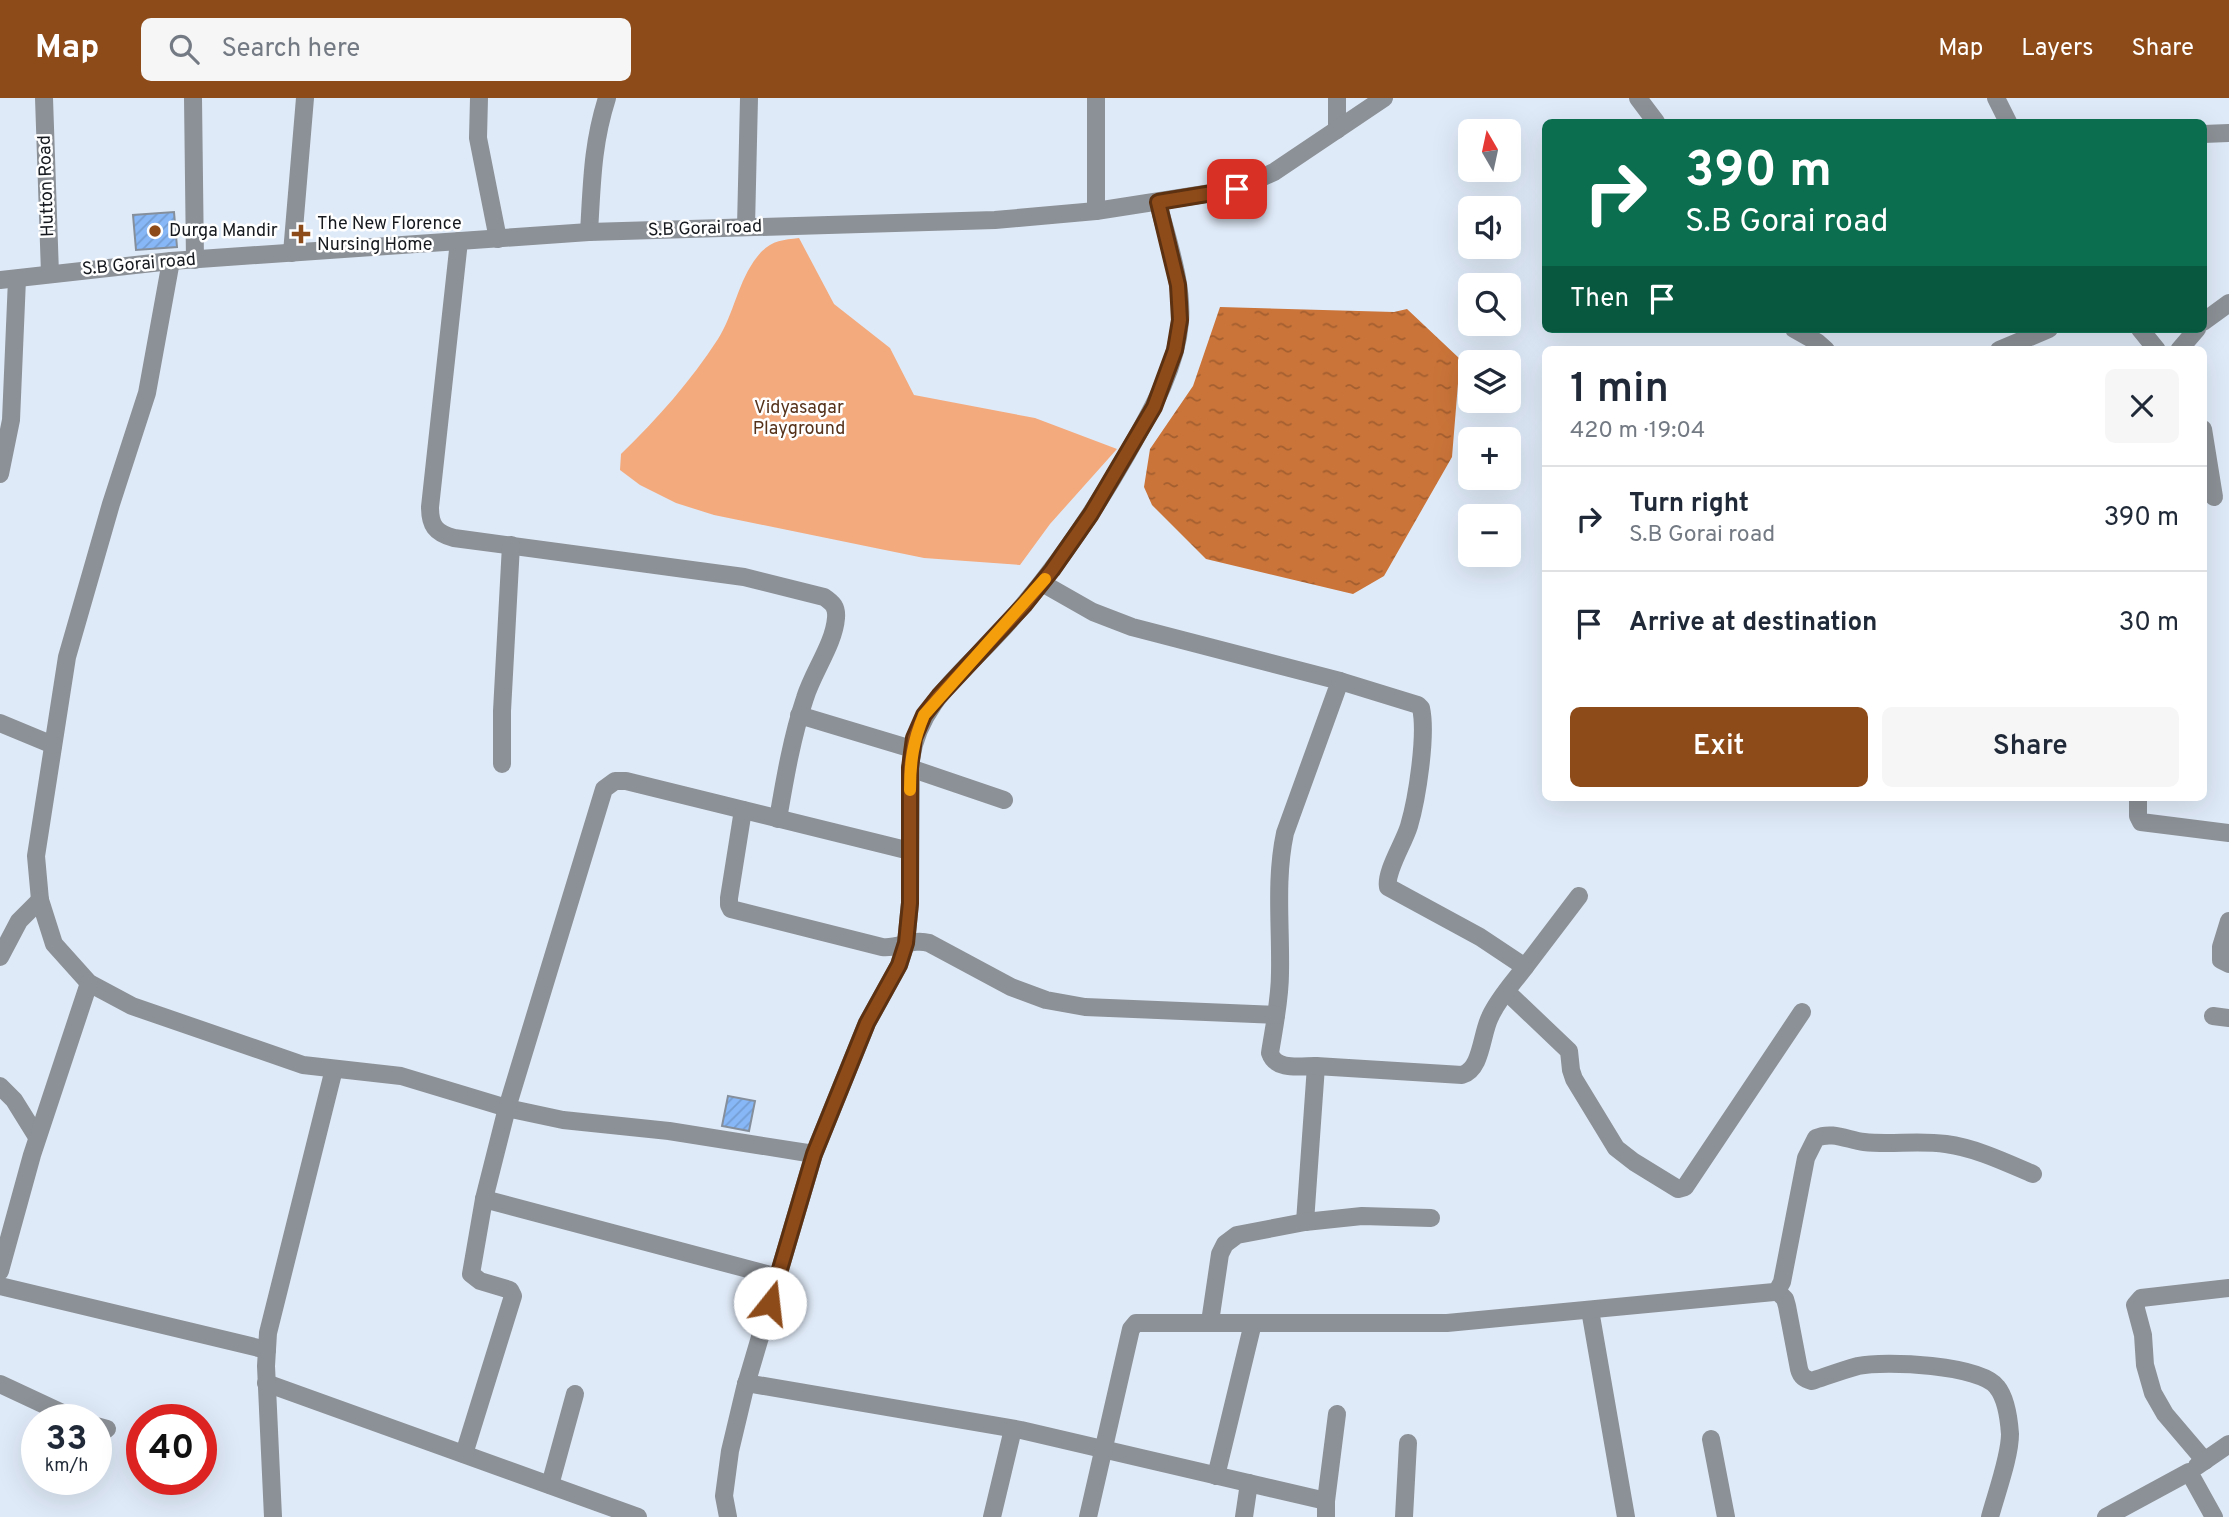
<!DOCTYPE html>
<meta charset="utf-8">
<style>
body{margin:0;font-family:Overpass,sans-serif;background:#f6f6f7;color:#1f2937;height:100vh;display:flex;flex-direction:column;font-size:26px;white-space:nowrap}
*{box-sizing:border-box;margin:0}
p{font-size:23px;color:#747a83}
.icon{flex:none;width:38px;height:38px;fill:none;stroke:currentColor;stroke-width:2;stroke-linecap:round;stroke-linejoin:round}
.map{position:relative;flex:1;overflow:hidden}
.side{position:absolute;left:1542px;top:248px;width:665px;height:455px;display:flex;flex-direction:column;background:#fff;border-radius:10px;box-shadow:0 7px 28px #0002}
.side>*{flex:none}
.banner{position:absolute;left:1542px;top:21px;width:665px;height:214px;border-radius:10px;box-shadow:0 7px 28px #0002;background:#0b6e4f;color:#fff;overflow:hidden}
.needle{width:46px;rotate:351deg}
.fabs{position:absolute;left:1458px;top:21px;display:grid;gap:14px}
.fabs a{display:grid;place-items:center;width:63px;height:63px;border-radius:10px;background:#fff;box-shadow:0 7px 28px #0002;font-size:35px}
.speed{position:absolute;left:21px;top:1306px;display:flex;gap:14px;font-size:35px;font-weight:700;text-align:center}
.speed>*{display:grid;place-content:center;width:91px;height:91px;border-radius:50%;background:#fff;box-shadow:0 7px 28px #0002;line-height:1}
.speed small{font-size:18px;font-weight:400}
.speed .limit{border:10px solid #d22;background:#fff;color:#111}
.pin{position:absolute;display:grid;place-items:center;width:60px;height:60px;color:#fff;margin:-30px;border-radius:14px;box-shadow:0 4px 10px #0006}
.me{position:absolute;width:77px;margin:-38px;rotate:16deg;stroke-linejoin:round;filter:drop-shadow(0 0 5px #0008)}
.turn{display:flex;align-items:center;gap:24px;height:147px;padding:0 28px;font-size:32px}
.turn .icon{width:91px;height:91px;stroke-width:2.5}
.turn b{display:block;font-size:49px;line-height:60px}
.then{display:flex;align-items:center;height:66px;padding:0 28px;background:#0003;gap:14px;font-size:26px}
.round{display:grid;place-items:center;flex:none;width:74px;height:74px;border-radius:10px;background:#f6f6f7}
.headline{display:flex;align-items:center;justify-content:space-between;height:119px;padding:0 28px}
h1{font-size:42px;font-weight:600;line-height:52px}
.action{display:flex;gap:14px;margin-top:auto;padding:14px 28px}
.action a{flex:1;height:80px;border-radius:10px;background:#8e4b1a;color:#fff;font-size:28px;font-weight:600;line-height:80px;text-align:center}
.action a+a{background:#f6f6f7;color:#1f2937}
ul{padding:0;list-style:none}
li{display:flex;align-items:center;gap:21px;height:105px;padding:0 28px;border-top:2px solid #e0e1e3}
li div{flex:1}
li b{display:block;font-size:26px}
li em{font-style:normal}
header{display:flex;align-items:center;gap:42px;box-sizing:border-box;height:98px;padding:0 35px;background:#8e4b1a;color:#fff}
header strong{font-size:33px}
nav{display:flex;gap:38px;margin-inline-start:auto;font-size:24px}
.search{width:490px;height:63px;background:#f6f6f7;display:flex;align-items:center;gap:18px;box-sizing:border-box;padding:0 24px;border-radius:10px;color:#747a83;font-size:26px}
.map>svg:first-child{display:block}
</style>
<header>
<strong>Map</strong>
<div class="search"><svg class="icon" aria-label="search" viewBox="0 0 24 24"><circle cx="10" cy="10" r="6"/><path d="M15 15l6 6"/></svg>Search here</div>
<nav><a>Map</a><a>Layers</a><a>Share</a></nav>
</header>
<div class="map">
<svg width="2229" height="1419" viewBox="0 0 2229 1419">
<defs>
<pattern id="water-ripples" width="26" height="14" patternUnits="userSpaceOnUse" patternTransform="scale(1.75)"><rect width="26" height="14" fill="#ca7439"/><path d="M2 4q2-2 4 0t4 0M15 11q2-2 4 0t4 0" fill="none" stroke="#a35e2f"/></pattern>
<pattern id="building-hatch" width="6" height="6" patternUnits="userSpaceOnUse" patternTransform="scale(1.75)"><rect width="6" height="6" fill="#87b7f6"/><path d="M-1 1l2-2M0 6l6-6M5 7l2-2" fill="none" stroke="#749dd2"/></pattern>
</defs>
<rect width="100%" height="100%" fill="#dfeaf8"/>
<path fill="#f3aa7d" d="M799,140L834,206L890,250L914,297L1035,320L1117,351L1050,426L1020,467L924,460L714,417L676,405L640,387L620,372L621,356C657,321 691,283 718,241C734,216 738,183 757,159C769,143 781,142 799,140Z"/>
<polygon fill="url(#water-ripples)" points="1220,209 1394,214 1407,211 1460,261 1452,359 1384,478 1353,496 1206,461 1152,407 1144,389 1150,351 1193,288"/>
<g fill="url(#building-hatch)" stroke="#858f9c" stroke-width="2">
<polygon points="174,114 177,149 136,152 133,117"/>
<polygon points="728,998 755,1003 749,1033 722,1028"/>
</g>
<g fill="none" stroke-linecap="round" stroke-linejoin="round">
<g stroke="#8c9197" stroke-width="18">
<polyline points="44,0 50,176"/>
<polyline points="193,0 195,162"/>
<polyline points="479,0 478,40 498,141"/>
<polyline points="1638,0 1656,24"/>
<polyline points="1996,0 2008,24"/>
<polyline points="1337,32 1337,0"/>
<polyline points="2203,36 2229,35"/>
<polyline points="1096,113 1096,0"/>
<polyline points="746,129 749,0"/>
<path d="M589,134C592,86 592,47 607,0"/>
<path d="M459,143L430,409C430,427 435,435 454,440L744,479L824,499C833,505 837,509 836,520C834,546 813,574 805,600C792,639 785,680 778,721"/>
<polyline points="292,155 305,0"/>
<polyline points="171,163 147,295 111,406 67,559 36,758 40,802 54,846 89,885 132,908 303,967 401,978 507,1010 563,1022 669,1033 814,1056 745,1290 730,1353 724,1398 728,1419"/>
<polyline points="0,182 171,163 589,134 995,122 1096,113 1237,91 1274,74 1384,0"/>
<polyline points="2203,224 2229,205"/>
<polyline points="1794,231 1817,244 1826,252"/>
<polyline points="2140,231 2157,252"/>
<polyline points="1999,252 2049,231"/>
<polyline points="2179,252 2197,231"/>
<polyline points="2203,331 2214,399"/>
<polyline points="0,376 11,322 17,181"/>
<path d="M1042,485L1093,514L1132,529L1340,583L1285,735C1275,782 1281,828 1280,875C1280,902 1274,929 1270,955C1276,973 1300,968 1316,968L1305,1124"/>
<polyline points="799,617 912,651"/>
<polyline points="0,625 53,647"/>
<polyline points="502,666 502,613 511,447"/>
<polyline points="910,670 1004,702"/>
<polyline points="2138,700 2138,718 2141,724 2229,735"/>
<path d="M743,712L729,800V807L731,811L882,849C899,851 912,840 929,845L1011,889L1046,902L1085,909L1276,917"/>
<polyline points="2229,823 2221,849 2221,862 2229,866"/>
<polyline points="0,859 19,823 40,802"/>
<polyline points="1525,869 1579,798"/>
<polyline points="1507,894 1569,953 1571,972 1574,981 1616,1050 1634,1064 1678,1091 1685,1089 1802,914"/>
<polyline points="2213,918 2229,920"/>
<path d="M1316,968L1462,977C1482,971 1481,937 1490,919C1498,901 1513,885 1525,869L1480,839L1388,789C1385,774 1404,745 1409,728C1417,701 1427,637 1421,610L1418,607L1340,583"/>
<polyline points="0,988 14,1002 37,1039"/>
<path d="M814,1056L867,925L899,867L906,845L910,805L911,661C919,606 961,576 997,537C1048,482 1090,421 1127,356C1150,315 1176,272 1180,224C1183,184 1167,142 1158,104"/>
<polyline points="484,1101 778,1179"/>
<polyline points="0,1173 32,1057 89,885"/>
<polyline points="0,1188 267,1252"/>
<path d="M1777,1193L1785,1201L1787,1208L1799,1271C1801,1279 1805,1281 1812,1283C1827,1278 1843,1272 1858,1268C1885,1262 1981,1267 1997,1289C2006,1300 2009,1322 2010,1336C2010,1359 1996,1396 1990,1419"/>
<polyline points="1590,1212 1626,1419"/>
<polyline points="1210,1224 1220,1156 1225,1146 1237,1137 1305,1124 1362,1118 1431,1120"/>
<polyline points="266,1285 638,1419"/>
<polyline points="746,1285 1021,1332 1326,1403 1326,1419"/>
<polyline points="0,1286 75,1321"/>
<polyline points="96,1328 107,1331"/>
<polyline points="1711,1341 1726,1419"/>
<polyline points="464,1356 513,1198 510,1192 480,1183 471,1176 484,1101 507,1010 604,691 615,683 626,683 910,753"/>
<polyline points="2205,1363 2165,1316 2153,1295 2145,1267 2143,1237 2135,1207 2141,1200 2229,1190"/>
<polyline points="2197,1368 2229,1346"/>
<polyline points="1216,1378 1253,1225"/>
<polyline points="550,1387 575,1296"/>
<polyline points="1326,1403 1337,1316"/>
<polyline points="273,1419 266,1268 268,1235 334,971"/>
<polyline points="992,1419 1013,1331"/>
<path d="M1088,1419L1131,1231L1136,1225H1447L1774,1194L1777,1193L1782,1184L1806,1060L1816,1040C1832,1033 1848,1042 1864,1044C1891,1047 1918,1042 1946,1046C1976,1050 2005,1064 2033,1076"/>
<polyline points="1244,1419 1249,1385"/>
<polyline points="1404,1419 1408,1345"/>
<polyline points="2106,1419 2189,1374 2214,1419"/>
</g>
</g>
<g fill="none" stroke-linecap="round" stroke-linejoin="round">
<defs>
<polyline id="route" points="770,1205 814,1056 867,925 899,867 906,845 910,805 910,670 914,640 924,617 939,598 1025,506 1052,472 1091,416 1154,309 1175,252 1180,222 1178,187 1158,104 1237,91"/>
</defs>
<use href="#route" stroke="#5c3111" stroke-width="18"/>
<use href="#route" stroke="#8e4b1a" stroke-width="12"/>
<path stroke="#f59e0b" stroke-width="12" d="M910,692C910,664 913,643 924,617L1045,481"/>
</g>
<g fill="#8e4b1a" stroke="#fff" stroke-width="2.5">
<circle cx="155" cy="133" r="7"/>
<path d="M297.5 125.5h7v7h7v7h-7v7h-7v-7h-7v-7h7z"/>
</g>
<g text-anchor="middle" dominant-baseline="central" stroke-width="5" stroke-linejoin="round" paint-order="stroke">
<g font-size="18" fill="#161a1f" stroke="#fff">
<text transform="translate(47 88) rotate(-92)">Hutton Road</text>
<text transform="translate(705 131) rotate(-2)">S.B Gorai road</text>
<text transform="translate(139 167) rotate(-5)">S.B Gorai road</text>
</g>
<g font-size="18" fill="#161a1f" stroke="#fff" text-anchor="start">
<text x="317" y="126">The New Florence<tspan x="317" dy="21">Nursing Home</tspan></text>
<text x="169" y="133">Durga Mandir</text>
</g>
<g font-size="18" fill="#56321a" stroke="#fff">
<text x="799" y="310">Vidyasagar<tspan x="799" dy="21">Playground</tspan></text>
</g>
</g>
</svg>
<div class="fabs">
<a><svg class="needle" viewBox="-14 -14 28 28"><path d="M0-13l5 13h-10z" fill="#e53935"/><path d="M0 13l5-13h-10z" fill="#747a83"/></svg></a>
<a><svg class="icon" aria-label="sound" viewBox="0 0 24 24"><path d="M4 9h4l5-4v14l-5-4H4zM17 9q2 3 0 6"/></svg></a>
<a><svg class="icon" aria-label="search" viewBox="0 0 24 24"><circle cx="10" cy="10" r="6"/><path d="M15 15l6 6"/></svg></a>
<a><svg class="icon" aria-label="layers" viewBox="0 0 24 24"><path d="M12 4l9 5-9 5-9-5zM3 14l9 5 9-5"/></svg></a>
<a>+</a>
<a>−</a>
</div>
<div class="speed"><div>33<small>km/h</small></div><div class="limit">40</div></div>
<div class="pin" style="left:1237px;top:91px;background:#d93025"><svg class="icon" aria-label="arrive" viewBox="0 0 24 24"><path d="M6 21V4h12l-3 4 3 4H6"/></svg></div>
<svg class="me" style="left:770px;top:1205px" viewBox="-20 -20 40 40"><circle r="19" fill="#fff"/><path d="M0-13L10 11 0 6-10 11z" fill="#8e4b1a"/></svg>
<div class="banner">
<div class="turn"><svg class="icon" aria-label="right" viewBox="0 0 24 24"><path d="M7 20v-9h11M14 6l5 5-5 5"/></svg><div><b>390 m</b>S.B Gorai road</div></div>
<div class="then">Then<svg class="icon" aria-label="arrive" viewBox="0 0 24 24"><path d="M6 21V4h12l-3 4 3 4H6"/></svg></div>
</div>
<section class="side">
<div class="headline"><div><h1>1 min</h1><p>420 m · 19:04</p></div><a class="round"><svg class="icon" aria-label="close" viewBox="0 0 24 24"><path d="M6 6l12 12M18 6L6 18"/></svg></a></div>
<ul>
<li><svg class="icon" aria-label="right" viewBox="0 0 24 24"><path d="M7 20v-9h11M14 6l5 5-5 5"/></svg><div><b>Turn right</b><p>S.B Gorai road</p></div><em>390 m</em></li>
<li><svg class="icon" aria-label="arrive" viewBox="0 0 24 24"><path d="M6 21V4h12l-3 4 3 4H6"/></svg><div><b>Arrive at destination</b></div><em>30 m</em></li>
</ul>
<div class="action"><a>Exit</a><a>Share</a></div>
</section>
</div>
